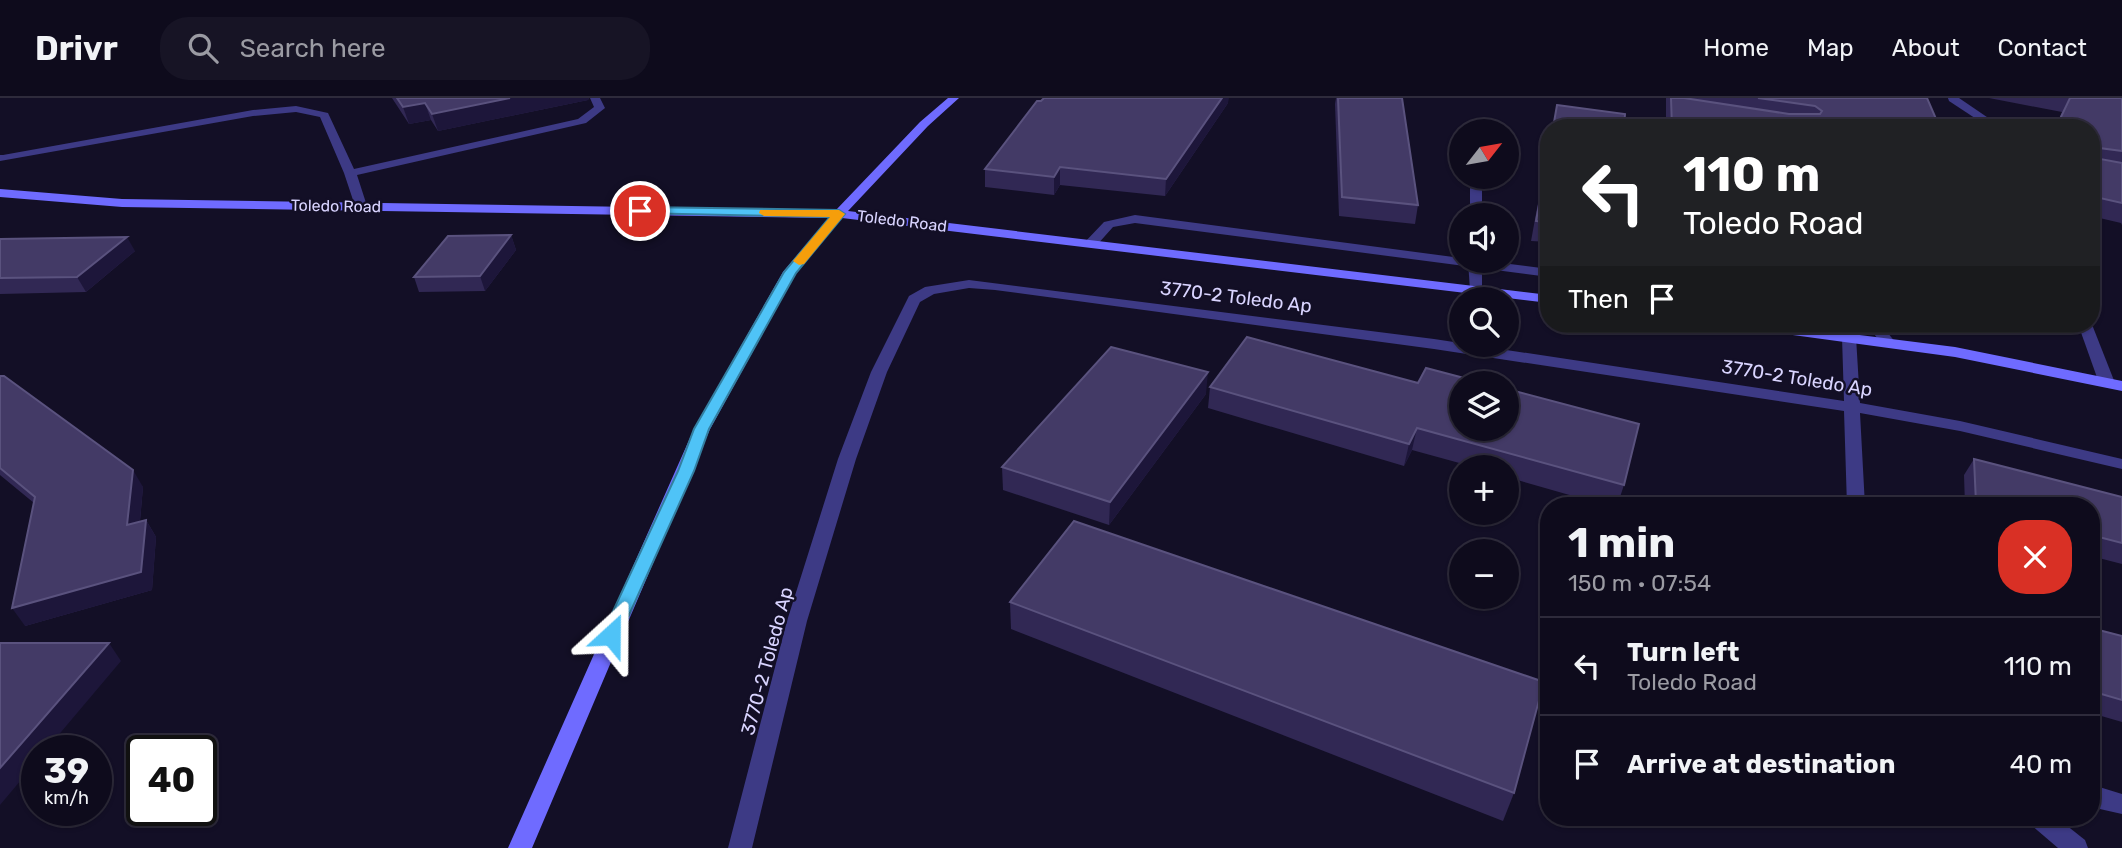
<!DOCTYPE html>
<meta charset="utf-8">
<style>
body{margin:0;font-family:Rubik,sans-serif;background:#171425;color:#f1f3f6;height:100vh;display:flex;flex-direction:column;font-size:26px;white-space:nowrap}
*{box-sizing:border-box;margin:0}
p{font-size:23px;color:#9b9ba3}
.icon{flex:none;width:38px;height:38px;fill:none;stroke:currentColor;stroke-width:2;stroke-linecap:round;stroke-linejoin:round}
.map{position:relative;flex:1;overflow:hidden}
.panel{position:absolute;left:1540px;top:399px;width:560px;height:329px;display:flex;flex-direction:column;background:#0e0b1c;border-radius:28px;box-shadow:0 2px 5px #0004,0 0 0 2px #2e2b3b}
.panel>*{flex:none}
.top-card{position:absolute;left:1540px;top:21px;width:560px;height:214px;border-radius:28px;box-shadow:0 2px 5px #0004,0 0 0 2px #2e2b3b;background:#202124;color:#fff;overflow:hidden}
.needle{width:46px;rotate:59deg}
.fabs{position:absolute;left:1449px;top:21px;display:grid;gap:14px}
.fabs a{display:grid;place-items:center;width:70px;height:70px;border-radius:50%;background:#0e0b1c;box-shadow:0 2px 5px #0004,0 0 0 2px #2e2b3b;font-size:35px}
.speed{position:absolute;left:21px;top:637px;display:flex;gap:14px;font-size:35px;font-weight:700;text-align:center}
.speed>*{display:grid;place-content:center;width:91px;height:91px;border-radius:50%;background:#0e0b1c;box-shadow:0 2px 5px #0004,0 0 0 2px #2e2b3b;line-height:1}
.speed small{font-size:18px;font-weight:400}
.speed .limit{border:4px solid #111;border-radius:10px;background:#fff;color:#111}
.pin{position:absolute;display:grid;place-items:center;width:60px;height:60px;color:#fff;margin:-30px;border:4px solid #fff;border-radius:50%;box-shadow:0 2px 7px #0007}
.me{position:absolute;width:77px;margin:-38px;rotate:24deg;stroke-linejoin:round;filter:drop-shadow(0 0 5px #0008)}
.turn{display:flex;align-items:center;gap:24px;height:147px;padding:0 28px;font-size:32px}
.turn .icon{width:91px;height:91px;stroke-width:2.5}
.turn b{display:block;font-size:49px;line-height:60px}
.then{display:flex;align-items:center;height:66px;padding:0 28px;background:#0003;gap:14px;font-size:26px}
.round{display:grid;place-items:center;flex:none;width:74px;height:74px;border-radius:28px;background:#171425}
.summary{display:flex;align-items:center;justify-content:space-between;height:119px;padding:0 28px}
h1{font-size:42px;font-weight:700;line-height:52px}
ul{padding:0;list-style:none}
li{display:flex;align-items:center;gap:21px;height:98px;padding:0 28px;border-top:2px solid #2e2b3b}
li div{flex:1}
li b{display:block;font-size:26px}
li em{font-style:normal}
header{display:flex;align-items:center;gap:42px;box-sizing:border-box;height:98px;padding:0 35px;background:#0e0b1c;border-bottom:2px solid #2e2b3b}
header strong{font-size:33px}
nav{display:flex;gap:38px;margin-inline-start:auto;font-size:24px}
.search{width:490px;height:63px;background:#171425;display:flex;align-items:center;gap:18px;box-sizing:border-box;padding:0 24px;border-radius:28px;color:#9b9ba3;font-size:26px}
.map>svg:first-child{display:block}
</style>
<header>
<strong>Drivr</strong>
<div class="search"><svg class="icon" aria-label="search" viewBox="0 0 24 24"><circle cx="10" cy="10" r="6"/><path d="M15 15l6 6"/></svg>Search here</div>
<nav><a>Home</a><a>Map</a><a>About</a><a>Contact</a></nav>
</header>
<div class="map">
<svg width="2122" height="750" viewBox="0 0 2122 750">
<rect width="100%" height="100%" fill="#130f26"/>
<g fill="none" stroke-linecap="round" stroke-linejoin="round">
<g fill="#3d3a85" fill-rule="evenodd">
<polygon points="590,0 600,0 605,10 586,25 357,77 367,108 361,112 355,108 344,75 320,19 296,14 253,18 0,63 0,57 3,57 253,12 296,8 328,15 354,71 578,21 594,9"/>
<polygon points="1948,0 1959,0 2003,30 1990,30 1949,3"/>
<polygon points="1135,117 1461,160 1461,163 1486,163 1549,171 1549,179 1135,125 1113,129 1096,148 1086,148 1084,145 1104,124"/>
<polygon points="1867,226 1881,226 1895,244 1892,247 1882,247"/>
</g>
<g fill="#3d3a85" fill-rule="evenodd">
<polygon points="1948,0 1958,0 1958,1 1953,4"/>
<rect x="1470" y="79" width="12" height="38"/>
<polygon points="1468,163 1482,163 1482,195 1477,196 1470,192"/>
<polygon points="969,182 1434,241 1844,303 1842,239 1849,235 1856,239 1860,305 1960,323 2122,361 2122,371 1960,333 1860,315 1865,408 1847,408 1844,313 1434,251 995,192 969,190 934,196 920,204 887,274 856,361 807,523 752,750 728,750 787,523 838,361 871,274 909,198 925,189"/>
<polygon points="2091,224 2115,285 2113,288 2101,288 2099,285 2078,226"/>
<polygon points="2096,688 2122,696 2122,716 2091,709 2091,689"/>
<polygon points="2026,719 2056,719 2085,742 2088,750 2058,750 2030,726"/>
</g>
<g fill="#6f6bff" fill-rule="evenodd">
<polygon points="948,0 959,0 928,28 848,113 1549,197 1549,205 842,120 796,175 710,331 532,750 508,750 694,331 783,174 829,120 122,109 0,99 0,91 122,101 836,112 920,24"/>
<polygon points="1734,226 1773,226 1955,249 2122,283 2122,293 1955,259 1741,230"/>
</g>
</g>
<g fill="#312854">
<polygon points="392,0 589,0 588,2 438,33 431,22 409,26"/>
<polygon points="1336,0 1338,0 1418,107 1415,126 1339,118 1335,6"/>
<polygon points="1666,0 1927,0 1940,30 1666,30"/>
<polygon points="1989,0 2122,0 2122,127 2121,125 2091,118 2091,30 2055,30 2062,14"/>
<polygon points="1228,5 1165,98 1060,87 1054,97 985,89 985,71"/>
<polygon points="1549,45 1549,144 1531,143"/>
<polygon points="511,137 516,152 485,193 419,194 414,179"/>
<polygon points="0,141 135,153 86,194 0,196"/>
<polygon points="1247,239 1624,387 1617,408 1608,408 1507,379 1507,369 1474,369 1412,352 1404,368 1208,310 1210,289"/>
<polygon points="0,278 143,389 140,423 146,422 156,439 152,492 25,528 34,405 0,377"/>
<polygon points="1206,296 1109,427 1003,392 1002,369"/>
<polygon points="1974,361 2122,399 2122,466 2091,458 2091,408 1965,408 1964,377"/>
<polygon points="1010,504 1514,695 1503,723 1011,531"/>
<polygon points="2091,530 2122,538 2122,624 2091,615"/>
<polygon points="1549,598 1549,628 1541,626"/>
</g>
<g fill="#1d163a">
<polygon points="510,0 589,0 588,2 438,33 432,16"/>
<polygon points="1222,0 1229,0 1228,5 1165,98 1166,81"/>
<polygon points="425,5 431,22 409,26 403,9"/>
<polygon points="1060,69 1060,87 1054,97 1054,79"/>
<polygon points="511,137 516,152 485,193 480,178"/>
<polygon points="127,139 135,153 86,194 77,179"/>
<polygon points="1208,274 1206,296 1109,427 1110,404"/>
<polygon points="1417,330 1412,352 1404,368 1409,346"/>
<polygon points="133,372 143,389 138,444 127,427"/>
<polygon points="146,422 156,439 152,492 25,528 12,510"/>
<polygon points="109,545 121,563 45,653 37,653 37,663 0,707 0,670"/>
</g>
<g fill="#433a66" stroke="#5a527e" stroke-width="2">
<polygon points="397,0 510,0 432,16 425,5 403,9"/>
<polygon points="1044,0 1222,0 1166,81 1060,69 1054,79 985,71 1037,3 1041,3"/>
<polygon points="1338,0 1402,0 1418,107 1342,99"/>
<polygon points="1671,0 1684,0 1789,16 1820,16 1822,13 1815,8 1758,0 1927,0 1940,30 1672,30"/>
<polygon points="2070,0 2122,0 2122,53 2099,50 2100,61 2122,65 2122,105 2091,98 2091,30 2080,30 2080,27 2059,23"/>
<polygon points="1557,7 1625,16 1624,30 1553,30"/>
<polygon points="1549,53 1549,125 1536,123"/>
<polygon points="511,137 480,178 414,179 448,138"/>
<polygon points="127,139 77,179 0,180 0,141"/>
<polygon points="1247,239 1418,285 1426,270 1483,285 1461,285 1461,331 1507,331 1507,291 1639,326 1624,387 1417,330 1409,346 1210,289"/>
<polygon points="1111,249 1208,274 1110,404 1002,369"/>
<polygon points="0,278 4,278 133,372 127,427 146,422 141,474 12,510 35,399 0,370"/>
<polygon points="1974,361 2122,399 2122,445 2091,437 2091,408 1985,408 1976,405"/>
<polygon points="1074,423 1544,584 1514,695 1010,504"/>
<polygon points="2091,530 2122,538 2122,602 2091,593"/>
<polygon points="0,545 109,545 0,670"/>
</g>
<polygon fill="#4fc3f7" stroke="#337fa1" stroke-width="2" points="640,109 839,112 845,116 796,175 709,331 694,373 620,537 618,542 604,542 602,537 678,373 694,331 784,174 830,119 636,115 636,110"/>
<polygon fill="#f59e0b" points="760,112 839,112 845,116 804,166 799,167 793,163 830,119 764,118 759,115"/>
<g text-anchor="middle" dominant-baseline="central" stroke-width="5" stroke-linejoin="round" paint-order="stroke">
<g font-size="16" fill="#d9d4ff" stroke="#130f26">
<text transform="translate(336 108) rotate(1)">Toledo Road</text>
<text transform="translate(902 123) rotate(7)">Toledo Road</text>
</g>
<g font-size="19" fill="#d9d4ff" stroke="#130f26">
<text transform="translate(1236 199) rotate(7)">3770-2 Toledo Ap</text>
<text transform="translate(1797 280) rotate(9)">3770-2 Toledo Ap</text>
<text transform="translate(767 563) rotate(-75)">3770-2 Toledo Ap</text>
</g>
</g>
</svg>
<div class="fabs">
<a><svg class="needle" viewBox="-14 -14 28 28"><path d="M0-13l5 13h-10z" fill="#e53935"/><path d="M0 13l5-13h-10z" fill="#9b9ba3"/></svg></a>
<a><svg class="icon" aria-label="sound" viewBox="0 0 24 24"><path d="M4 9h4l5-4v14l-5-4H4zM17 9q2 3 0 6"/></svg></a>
<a><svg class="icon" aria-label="search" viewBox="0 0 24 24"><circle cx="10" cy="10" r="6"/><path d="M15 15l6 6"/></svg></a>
<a><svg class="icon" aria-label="layers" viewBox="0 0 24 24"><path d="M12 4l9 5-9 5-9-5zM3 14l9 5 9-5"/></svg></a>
<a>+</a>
<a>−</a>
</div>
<div class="speed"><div>39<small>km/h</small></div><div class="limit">40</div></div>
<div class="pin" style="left:640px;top:113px;background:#d93025"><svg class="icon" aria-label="arrive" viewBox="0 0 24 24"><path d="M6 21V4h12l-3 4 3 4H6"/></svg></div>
<svg class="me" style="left:611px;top:537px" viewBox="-20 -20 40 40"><path d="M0-17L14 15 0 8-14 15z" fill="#4fc3f7" stroke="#fff" stroke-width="4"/></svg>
<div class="top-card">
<div class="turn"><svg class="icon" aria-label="left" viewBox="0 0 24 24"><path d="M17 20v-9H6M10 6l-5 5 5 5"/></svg><div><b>110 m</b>Toledo Road</div></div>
<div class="then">Then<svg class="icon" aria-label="arrive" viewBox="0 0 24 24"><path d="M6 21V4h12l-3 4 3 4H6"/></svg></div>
</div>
<section class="panel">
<div class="summary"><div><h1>1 min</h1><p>150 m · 07:54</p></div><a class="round" style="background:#d93025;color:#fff"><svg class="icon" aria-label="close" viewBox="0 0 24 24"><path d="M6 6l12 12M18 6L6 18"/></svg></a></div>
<ul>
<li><svg class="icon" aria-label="left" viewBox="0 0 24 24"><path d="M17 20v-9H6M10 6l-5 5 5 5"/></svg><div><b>Turn left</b><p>Toledo Road</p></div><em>110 m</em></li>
<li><svg class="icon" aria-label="arrive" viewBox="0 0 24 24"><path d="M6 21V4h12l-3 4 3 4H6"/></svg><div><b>Arrive at destination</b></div><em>40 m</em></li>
</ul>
</section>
</div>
